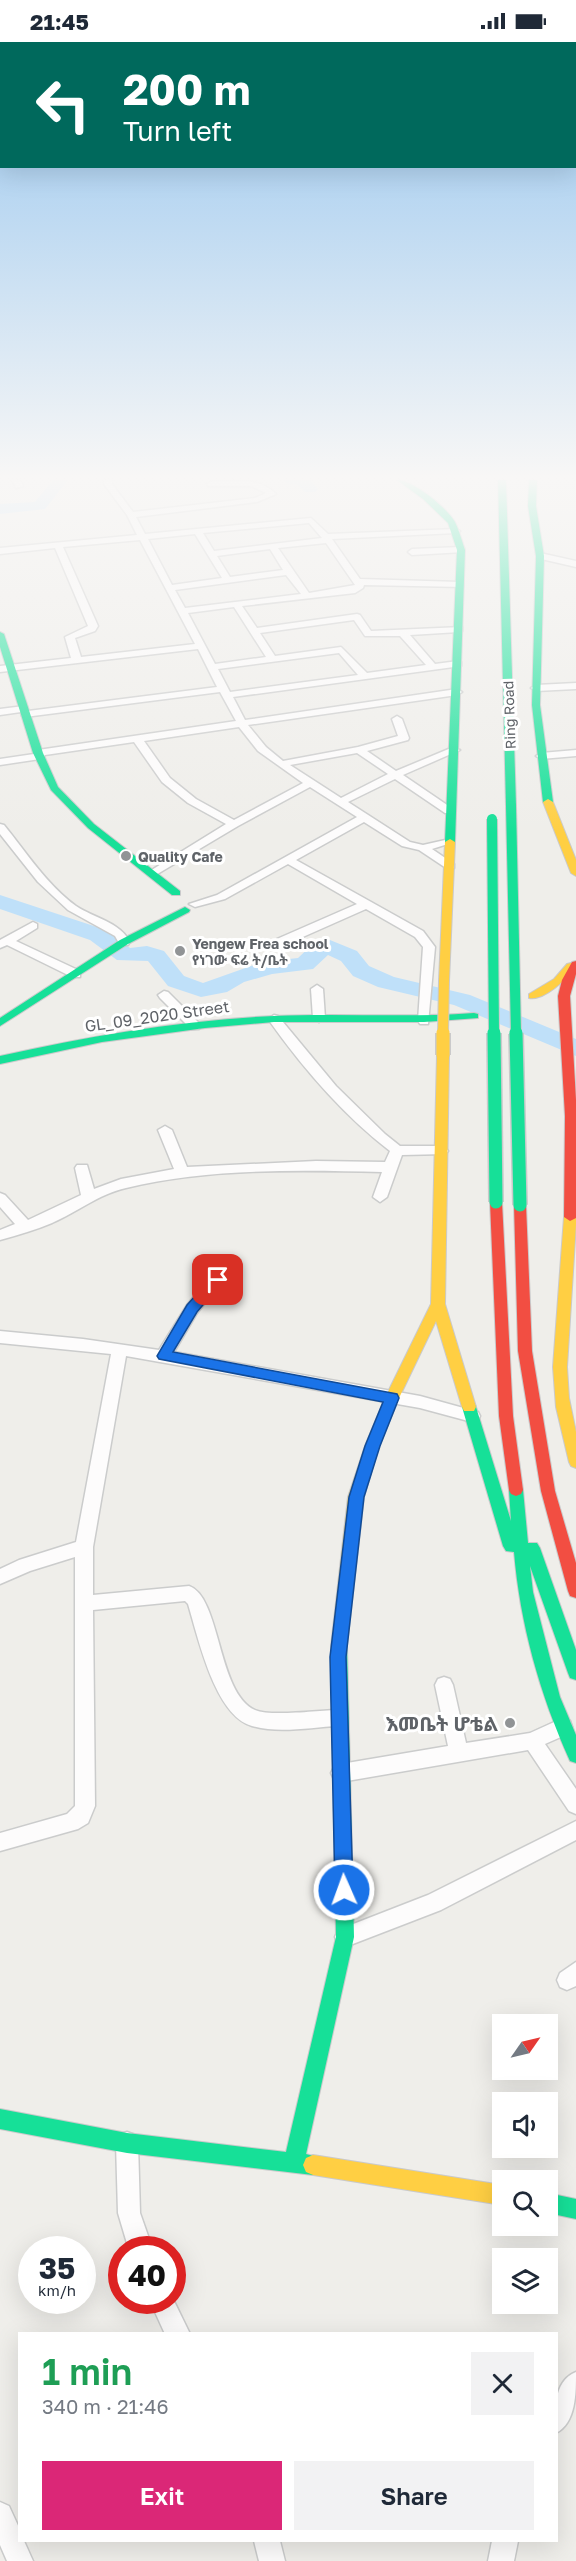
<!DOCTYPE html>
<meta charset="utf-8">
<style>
body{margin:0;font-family:"Golos Text","Noto Sans Ethiopic",sans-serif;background:#f2f2f3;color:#1f2937;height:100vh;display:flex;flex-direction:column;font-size:22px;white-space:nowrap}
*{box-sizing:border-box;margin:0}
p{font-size:20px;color:#747a83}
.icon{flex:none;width:33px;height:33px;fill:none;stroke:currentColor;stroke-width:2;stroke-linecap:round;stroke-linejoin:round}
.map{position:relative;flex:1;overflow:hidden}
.side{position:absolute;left:18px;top:2290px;width:540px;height:210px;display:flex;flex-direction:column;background:#fff;border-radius:0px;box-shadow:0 6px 24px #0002}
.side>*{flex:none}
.guide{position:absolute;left:0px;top:0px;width:576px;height:126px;box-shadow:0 6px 24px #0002;background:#00695c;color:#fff;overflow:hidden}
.needle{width:39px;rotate:56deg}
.fabs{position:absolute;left:492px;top:1972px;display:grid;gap:12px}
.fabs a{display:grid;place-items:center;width:66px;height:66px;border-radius:0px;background:#fff;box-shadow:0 6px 24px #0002;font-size:30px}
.speed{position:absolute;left:18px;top:2194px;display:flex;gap:12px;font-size:30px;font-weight:700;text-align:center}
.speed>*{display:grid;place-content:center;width:78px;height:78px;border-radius:50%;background:#fff;box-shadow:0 6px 24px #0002;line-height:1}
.speed small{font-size:15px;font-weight:400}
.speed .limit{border:9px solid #d22;background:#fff;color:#111}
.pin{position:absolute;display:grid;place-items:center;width:51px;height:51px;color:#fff;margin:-26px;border-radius:12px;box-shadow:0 3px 9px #0006}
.me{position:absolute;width:66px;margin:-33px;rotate:358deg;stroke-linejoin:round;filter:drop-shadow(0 0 4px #0008)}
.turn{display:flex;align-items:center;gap:21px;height:126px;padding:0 24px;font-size:27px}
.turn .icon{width:78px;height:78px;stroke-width:2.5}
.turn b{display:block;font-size:42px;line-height:51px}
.round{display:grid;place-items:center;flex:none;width:63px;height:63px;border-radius:0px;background:#f2f2f3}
.head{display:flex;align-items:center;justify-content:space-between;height:102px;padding:0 24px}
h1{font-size:36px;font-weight:600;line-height:45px;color:#1e9e55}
.primary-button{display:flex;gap:12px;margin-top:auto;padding:12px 24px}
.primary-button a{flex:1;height:69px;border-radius:0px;background:#db2777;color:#fff;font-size:24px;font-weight:600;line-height:69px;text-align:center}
.primary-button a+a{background:#f2f2f3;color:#1f2937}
.status{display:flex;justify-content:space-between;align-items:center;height:42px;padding:0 30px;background:#fff;direction:ltr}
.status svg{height:16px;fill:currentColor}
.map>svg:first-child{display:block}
</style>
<div class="status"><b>21:45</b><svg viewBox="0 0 49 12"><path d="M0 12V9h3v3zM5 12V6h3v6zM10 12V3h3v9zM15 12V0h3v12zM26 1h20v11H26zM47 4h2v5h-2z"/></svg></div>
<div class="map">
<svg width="576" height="2519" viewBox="0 0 576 2519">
<rect width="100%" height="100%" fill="#efeeea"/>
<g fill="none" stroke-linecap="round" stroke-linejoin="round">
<g fill="#bfe0f9" fill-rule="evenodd">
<polygon points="53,438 68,438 45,467 0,472 0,462 35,460"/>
<polygon points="284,438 310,438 318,447 315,450 305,450 298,443 286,441"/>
<polygon points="0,853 106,888 130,906 147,904 164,909 184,934 203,941 262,920 298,916 317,898 325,896 357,909 369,924 394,935 470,953 576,997 576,1014 454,963 378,945 353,934 341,919 328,913 313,927 272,932 244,940 227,950 201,955 168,944 148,919 117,918 90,898 0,867"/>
</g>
<defs>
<g id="street">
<polygon points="12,438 20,438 23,444 16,446"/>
<path d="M104,438H112V442L133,470L255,456L266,451L251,444H208L207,442L211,440C233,438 259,435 276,452L257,460L136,475L145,492L311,476L328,492L456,487L460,489L456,491L332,497L360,537L460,540L463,541V545L364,543L363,546L355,551L242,564L257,586L357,572L360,573L371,589L462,585V589L459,590L410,593L435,622L458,619L461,620V624L233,655L245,678L457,647L462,650L457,653L248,683L266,705L283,719L358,705L398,694L392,677L397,674L402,677L409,696L408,698L367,709L396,729L451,706L460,708L403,733L453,767V771H445L395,737L348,760L410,800L423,803L454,796V800L432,807L454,822V826H446L419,808L402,804L364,780L296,818L423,889L435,905L428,982H420L418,979L423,905L415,895L366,867L278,906H270V900L357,862L288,822L225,857L195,865L189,862L217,853L357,775L310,745L238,784L154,834L148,831L150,829L226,782L188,761L162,740L134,700L45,713L40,717L0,723V717L34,712L38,708L236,679L220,650L25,675L22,674L21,670L0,673V667L24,664L27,665L28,669L217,645L198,607L0,630V624L71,616L65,595L88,584L55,506L0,512V506L137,493L127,473L104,442ZM309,481L322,496L214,509L203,491ZM195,492L222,536L172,543L148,497ZM140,498L195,602L81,615L75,596L95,589L98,584L63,505ZM326,501L355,543L309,551L278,506ZM270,507L283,528L230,535L217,514ZM286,533L301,552L185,566L175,548ZM234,565L266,615L215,622L188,571ZM354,578L365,594H400L426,623L367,631L341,605L275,614L260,591ZM339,611L358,633L230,650L218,627ZM239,685L258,709L303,741L234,778L196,757L170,736L144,699ZM357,711L388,732L341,756L290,723Z"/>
<polygon points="461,505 464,506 464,510 412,513 408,510 412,507"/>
<polygon points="540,511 576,519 576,525 537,516 537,512"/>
<polygon points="576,641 576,647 536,649 531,646 536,643"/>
<polygon points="576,708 576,714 541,717 536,714 541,711"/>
<path d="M0,782L4,783C26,810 47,843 76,864C94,876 120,880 130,900L128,903H120L115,894L68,868L38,840L0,792Z"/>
<polygon points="33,880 37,882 37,886 16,899 80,929 80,935 72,935 7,903 0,906 0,898"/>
<polygon points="317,943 323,947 325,976 319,980 313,976 311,947"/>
<polygon points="164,949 168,950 199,981 201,984 199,987 191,987 160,956 158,953"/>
<path d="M274,973L278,974L336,1044L385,1092L400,1104H441L446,1106L448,1109L446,1112L402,1113L387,1155L380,1160L373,1155L382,1130C300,1128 206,1126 126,1146C99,1152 77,1170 52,1181C35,1188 18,1193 0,1198V1188L15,1182L0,1165V1151L5,1153L28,1178L81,1153L75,1126L77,1123H87L94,1147L121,1137L174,1127L158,1088L165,1084L172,1088L187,1125L316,1119L385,1120L390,1109C343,1073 302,1025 268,977Z"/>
<path d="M217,1232L224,1237L197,1271L174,1310L420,1354L478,1370L480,1374L478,1378L472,1380L420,1366L126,1314L93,1505V1553L189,1544C221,1555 217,1651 255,1668C271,1675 320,1668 339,1668L346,1670L348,1676L346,1682L339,1684C312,1685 279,1692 252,1684C215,1674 198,1595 188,1562L185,1559L93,1568L95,1764L88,1781L78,1787L0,1809V1791L67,1772L75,1764V1515L30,1529L0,1542V1527L19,1518L76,1500L111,1312L0,1301V1289L83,1297L159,1308L187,1263L212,1233Z"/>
<polygon points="444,1635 450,1637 453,1643 466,1701 530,1691 563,1676 570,1679 572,1685 570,1691 545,1702 576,1747 576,1772 569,1769 528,1708 341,1740 334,1737 331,1731 334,1725 341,1722 448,1704 435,1643 438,1637"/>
<polygon points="576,1779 576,1798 441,1868 345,1905 338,1902 335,1895 338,1888 428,1853"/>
<polygon points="576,1920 576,1944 567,1948 560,1945 557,1938 560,1931"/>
<polygon points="127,2090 135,2093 138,2101 140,2171 153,2208 129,2208 118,2171 116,2101 119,2093"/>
<polygon points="172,2255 190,2292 165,2292 150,2259 172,2259"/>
<path d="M576,2330C576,2351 576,2381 556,2391C556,2369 552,2340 576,2330Z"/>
<polygon points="0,2460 9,2464 20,2488 20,2499 24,2499 33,2519 7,2519 0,2503"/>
<polygon points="254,2499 280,2499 285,2519 259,2519"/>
<polygon points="492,2499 518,2499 514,2519 488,2519"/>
</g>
<g id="fast">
<path d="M397,438C413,438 446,465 455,480C459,488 462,499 465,508L455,800L450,803L445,800L457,508L448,481L423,457Z"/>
<polygon points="498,438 506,438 516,764 511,767 506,764"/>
<polygon points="529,438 537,438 536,464 544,514 540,663 553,760 548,763 543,760 532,663 536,514 528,464"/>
<polygon points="0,590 4,592 43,711 58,745 94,782 180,849 180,853 172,853 88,786 51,748 33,711 0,605"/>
<polygon points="185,865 190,868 189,870 128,902 0,984 0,976 120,898"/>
<path d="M474,971L478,972V976L424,980H274L205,986L102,1000L0,1022V1014C90,994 181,978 274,974C341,971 407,976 474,971Z"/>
<path d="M469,1359L474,1361L476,1365L511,1479L509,1448L511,1444L516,1442L521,1444L523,1448L528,1501H537L540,1506L576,1608V1638L570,1636L568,1631L530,1524L533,1550L560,1655L576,1693V1721L570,1719C540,1653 520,1582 514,1510L506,1509L503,1504L462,1365L464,1361Z"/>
<polygon points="339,1597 345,1599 347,1604 354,1895 306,2112 320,2116 323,2123 320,2130 313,2133 127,2111 0,2087 0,2067 127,2091 286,2110 336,1895 331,1604 333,1599"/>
<polygon points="548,2151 576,2157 576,2177 548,2171"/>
</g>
<g id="slow">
<polygon points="548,757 553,760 576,818 576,834 571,831 543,760"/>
<polygon points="450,797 455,800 449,939 444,942 439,939 445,800"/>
<path d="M571,921L576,925C567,936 545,959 529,956V952L554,937L567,922Z"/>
<polygon points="443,1009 449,1013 445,1262 476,1365 474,1369 464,1369 462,1365 436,1279 399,1356 379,1404 364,1455 347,1604 345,1609 339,1611 333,1609 331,1604 348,1455 365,1404 385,1356 431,1262 437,1013"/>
<polygon points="570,1171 576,1174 576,1182 567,1325 569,1356 576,1390 576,1426 571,1424 569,1420 556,1365 553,1325 564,1175"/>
<polygon points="313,2113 502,2143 502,2163 313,2133 306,2130 303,2123 306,2116"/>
</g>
<g id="jam">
<polygon points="576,919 576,932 570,954 576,1058 576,1176 570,1179 564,1175 565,1074 558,954 562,938 572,920"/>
<polygon points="496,1156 502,1160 513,1374 523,1448 521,1452 516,1454 511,1452 509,1448 499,1374 490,1160"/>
<polygon points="520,1159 526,1163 532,1309 555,1449 576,1521 576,1556 570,1554 568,1549 541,1449 518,1309 514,1163"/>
</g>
</defs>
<use href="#street" stroke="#cbcccc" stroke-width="3"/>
<use href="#fast" stroke="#cacacb" stroke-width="2"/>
<use href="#slow" stroke="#cacacb" stroke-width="2"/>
<use href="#jam" stroke="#cacacb" stroke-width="2"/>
<use href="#street" fill="#fdfcfc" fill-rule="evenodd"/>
<use href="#fast" fill="#16e098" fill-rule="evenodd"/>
<use href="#slow" fill="#ffcf43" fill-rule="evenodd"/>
<use href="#jam" fill="#f24e42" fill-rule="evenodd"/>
<defs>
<g id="fast-bridge-far1">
<polyline points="511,764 516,992"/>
<polyline points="492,777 494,992"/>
</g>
<g id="fast-bridge">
<polyline points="494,991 496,1160"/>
<polyline points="516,991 520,1163"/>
</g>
<polyline id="slow-bridge-far1" points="443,992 444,939"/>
<polyline id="slow-bridge" points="443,1013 443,991"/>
</defs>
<use href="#fast-bridge-far1" stroke="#cacacb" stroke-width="12" stroke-linecap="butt"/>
<use href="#fast-bridge" stroke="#cacacb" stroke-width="16" stroke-linecap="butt"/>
<use href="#slow-bridge-far1" stroke="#cacacb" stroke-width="12" stroke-linecap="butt"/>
<use href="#slow-bridge" stroke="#cacacb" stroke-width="16" stroke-linecap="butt"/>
<use href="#fast-bridge-far1" stroke="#16e098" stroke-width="10"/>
<use href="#fast-bridge" stroke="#16e098" stroke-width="13"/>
<use href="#slow-bridge-far1" stroke="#ffcf43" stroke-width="10"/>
<use href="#slow-bridge" stroke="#ffcf43" stroke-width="13"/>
</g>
<linearGradient id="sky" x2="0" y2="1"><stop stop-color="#97c6ef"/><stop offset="0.55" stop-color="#f8f7f6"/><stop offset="1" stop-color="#f8f7f6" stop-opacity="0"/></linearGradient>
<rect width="576" height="791" fill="url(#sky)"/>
<polygon fill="#1a73e8" stroke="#114b97" stroke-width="1.5" points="218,1233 224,1238 197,1270 173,1310 392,1351 397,1352 399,1356 380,1404 364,1455 346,1615 353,1848 351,1854 344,1857 338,1854 335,1848 330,1615 349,1455 365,1404 383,1360 159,1317 157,1314 187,1263 213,1234"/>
<g fill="#919496" stroke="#fff" stroke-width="2">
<circle cx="126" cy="814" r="6"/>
<circle cx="180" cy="909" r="6"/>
<circle cx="510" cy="1681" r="6"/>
</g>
<g text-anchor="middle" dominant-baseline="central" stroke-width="6" stroke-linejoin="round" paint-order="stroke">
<g font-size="14" fill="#5f6368" stroke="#fff">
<text transform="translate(509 673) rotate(-92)">Ring Road</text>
</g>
<g font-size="14" font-weight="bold" fill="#5f6368" stroke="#fff" text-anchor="start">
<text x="138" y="814">Quality Cafe</text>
<text x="192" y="901">Yengew Frea school<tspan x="192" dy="16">የነገው ፍሬ ት/ቤት</tspan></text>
</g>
<g font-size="16" fill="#5f6368" stroke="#fff">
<text transform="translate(157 974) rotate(-8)">GL_09_2020 Street</text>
</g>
<g font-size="20" font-weight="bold" fill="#5f6368" stroke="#fff" text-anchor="end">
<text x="498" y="1681">እመቤት ሆቴል</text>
</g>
</g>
</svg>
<div class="fabs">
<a><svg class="needle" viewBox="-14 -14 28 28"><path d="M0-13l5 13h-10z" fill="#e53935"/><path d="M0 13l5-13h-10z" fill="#747a83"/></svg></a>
<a><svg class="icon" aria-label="sound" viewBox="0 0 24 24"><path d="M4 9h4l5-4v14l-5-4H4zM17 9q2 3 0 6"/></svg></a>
<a><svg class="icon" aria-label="search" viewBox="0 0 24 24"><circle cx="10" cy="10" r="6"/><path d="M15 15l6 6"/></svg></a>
<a><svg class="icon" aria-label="layers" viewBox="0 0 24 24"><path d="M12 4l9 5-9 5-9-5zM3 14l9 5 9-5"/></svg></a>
</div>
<div class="speed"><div>35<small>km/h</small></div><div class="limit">40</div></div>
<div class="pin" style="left:218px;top:1238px;background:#d93025"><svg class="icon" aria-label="arrive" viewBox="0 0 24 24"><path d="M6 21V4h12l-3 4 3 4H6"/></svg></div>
<svg class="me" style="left:344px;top:1848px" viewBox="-20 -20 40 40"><circle r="17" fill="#1a73e8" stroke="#fff" stroke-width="3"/><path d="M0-11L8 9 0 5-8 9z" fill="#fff"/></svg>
<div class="guide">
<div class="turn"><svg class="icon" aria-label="left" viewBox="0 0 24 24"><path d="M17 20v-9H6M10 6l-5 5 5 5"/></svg><div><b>200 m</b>Turn left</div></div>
</div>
<section class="side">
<div class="head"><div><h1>1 min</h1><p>340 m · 21:46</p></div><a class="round"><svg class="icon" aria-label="close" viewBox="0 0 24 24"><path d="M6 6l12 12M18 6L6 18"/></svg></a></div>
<div class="primary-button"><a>Exit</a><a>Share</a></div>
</section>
</div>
